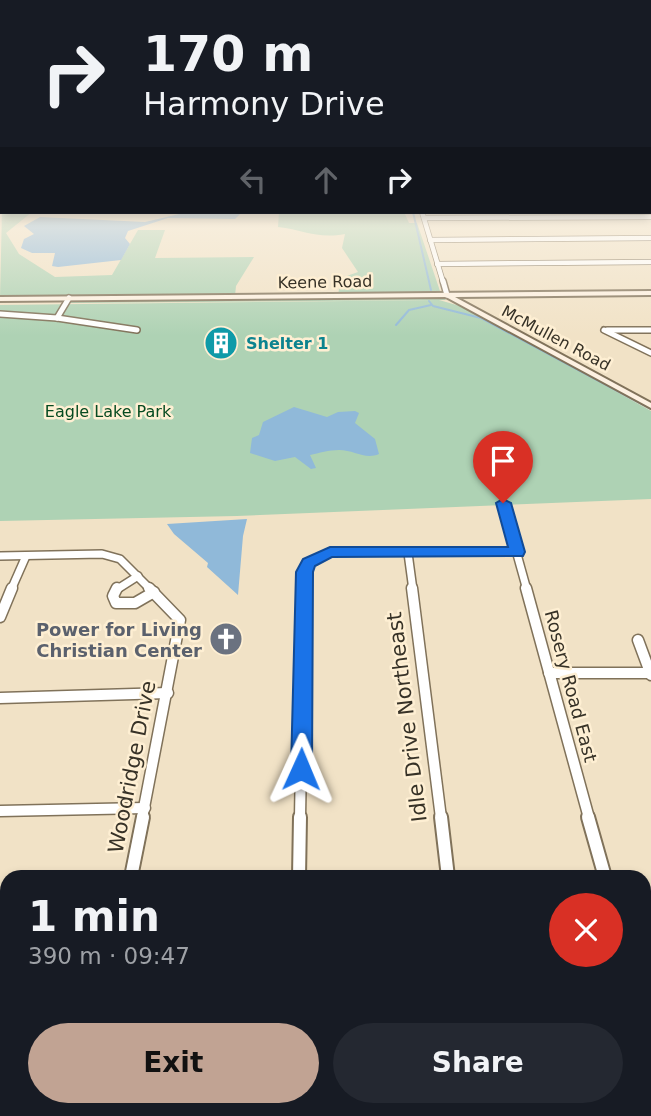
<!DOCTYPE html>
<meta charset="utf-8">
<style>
body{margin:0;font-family:"DejaVu Sans",sans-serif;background:#242831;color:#f1f3f6;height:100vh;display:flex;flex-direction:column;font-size:26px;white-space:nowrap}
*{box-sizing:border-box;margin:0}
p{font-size:23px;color:#9ea1a6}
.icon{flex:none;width:38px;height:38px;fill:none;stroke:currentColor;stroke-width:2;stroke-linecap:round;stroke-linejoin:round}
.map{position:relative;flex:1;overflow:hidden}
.panel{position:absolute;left:0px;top:870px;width:651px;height:247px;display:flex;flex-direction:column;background:#171b24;border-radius:21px 21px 0 0;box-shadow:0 4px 10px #0003}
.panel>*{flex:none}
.hud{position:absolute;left:0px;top:0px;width:651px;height:214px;box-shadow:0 4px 10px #0003;background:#171b24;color:#f1f3f6;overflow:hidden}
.pin{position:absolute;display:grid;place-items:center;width:60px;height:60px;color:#fff;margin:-72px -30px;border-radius:50% 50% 50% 0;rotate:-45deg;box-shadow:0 0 7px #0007}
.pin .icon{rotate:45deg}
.me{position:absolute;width:77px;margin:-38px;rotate:1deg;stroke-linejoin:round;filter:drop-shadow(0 0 5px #0008)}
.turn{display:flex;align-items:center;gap:24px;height:147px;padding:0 28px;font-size:32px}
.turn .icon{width:91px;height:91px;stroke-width:2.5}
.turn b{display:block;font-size:49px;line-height:60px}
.lanes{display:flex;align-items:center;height:66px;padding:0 28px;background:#0003;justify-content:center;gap:35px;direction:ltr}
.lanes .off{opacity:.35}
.round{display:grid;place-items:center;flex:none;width:74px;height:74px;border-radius:37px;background:#242831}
.overview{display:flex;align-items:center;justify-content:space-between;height:119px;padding:0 28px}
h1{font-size:42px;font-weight:700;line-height:52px}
.primary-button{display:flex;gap:14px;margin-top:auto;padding:14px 28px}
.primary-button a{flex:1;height:80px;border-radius:42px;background:#c1a393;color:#111;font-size:28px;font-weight:700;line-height:80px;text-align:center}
.primary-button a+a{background:#242831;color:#f1f3f6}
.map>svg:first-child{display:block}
</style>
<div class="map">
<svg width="651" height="1116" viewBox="0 0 651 1116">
<rect width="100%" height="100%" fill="#f1e2c6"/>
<g fill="#aed2b4">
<polygon points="2,211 32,212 6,233 19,254 55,277 112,275 138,230 165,230 155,258 254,257 236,286 235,296 0,298"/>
<path d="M279,212H404L409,223H417L441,294L338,295L341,278L358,272L342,248L345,234C317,239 304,230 278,227Z"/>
<polygon points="442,296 446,300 70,303 71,300"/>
<polygon points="439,300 467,308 651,411 651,499 237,516 0,521 0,305"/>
</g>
<g fill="#90b9d9">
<polygon points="188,212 242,212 235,219 168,218 128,231 125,238 130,244 121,260 58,267 52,266 55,253 32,253 21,248 24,239 34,234 24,226 40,217 145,222"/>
<path d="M294,407L327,417L338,412L355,411L359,413L355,423L375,439L379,454C365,460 354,450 339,450C329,450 319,453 310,455L316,468L311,469L295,457L275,461L250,453L252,438L259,435L263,422Z"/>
<polygon points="247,519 243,536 238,595 207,567 208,563 174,534 167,524"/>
</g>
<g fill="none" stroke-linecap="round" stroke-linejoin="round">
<g stroke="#90b9d9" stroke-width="2">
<polyline points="413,212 431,290"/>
<polyline points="429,301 433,306 481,318 651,409"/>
<polyline points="396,325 409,310 431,305"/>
</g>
<defs>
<g id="street-far4">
<polyline points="422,212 443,282"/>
<polyline points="424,218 651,217"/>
<polyline points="430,240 651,238"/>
<polyline points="437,264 651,262"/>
</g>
<g id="street-far3">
<polyline points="443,281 447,295"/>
<polyline points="0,314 57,318 137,330"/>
<polyline points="57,318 69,298"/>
<polyline points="604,330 651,353"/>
<polyline points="607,330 651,330"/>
</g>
<g id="street-far2">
<polyline points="503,504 527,590"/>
<polyline points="408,553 413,590"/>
<polyline points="0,556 102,554 120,559 151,590"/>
<polyline points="11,590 26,556"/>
<polyline points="116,590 138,576"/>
<path d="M304,590C304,564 307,563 330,552H517"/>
</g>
<g id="street-far1">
<polyline points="117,588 113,596 116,603 135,603 154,592"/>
<polyline points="412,588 441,818"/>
<polyline points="526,588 589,818"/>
<polyline points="0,617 12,588"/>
<polyline points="638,640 651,675"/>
<polyline points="549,673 650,673"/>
<polyline points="0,698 168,693"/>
<polyline points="0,811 145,808"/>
<polyline points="142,818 180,620 149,588"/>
<polyline points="300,818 304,588"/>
</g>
<g id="street">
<polyline points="441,817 448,877"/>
<polyline points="588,817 605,877"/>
<polyline points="131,877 143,817"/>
<polyline points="299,877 300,817"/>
<polyline points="0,964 7,963"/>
<polyline points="644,1019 651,1044"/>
<polyline points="477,1110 477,1116"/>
<polyline points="84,1116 85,1110"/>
</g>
<polygon id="secondary" points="651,291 651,295 455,297 651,403 651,408 446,297 0,301 0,297"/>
</defs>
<use href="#street-far4" stroke="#80725a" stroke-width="6"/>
<use href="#street-far3" stroke="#80725a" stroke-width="8"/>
<use href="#street-far2" stroke="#80725a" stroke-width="10"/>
<use href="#street-far1" stroke="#80725a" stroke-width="13"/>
<use href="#street" stroke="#80725a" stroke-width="16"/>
<use href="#secondary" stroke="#80725a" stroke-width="4"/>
<use href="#street-far4" stroke="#fff" stroke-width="4.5"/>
<use href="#street-far3" stroke="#fff" stroke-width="5"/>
<use href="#street-far2" stroke="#fff" stroke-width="7"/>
<use href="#street-far1" stroke="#fff" stroke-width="10"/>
<use href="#street" stroke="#fff" stroke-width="12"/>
<use href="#secondary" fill="#fdf1e2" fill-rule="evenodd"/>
</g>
<linearGradient id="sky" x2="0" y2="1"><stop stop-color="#85b6e2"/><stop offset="0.54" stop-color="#f9f2e5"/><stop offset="1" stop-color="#f9f2e5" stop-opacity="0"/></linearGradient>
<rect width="651" height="336" fill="url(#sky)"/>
<polygon fill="#1a73e8" stroke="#114b97" stroke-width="2" points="503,499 511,503 525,552 523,556 332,557 315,566 313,572 312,769 308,775 301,778 294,775 291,769 296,572 303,559 330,547 508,547 496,503"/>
<defs>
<symbol id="building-disc" viewBox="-11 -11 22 22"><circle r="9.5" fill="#0f9aa8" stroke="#feefd3"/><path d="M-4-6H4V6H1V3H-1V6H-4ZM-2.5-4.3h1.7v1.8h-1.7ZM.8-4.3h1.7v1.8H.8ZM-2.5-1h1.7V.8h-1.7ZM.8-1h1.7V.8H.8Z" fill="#fff"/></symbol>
<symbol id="church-disc" viewBox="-11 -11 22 22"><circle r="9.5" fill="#6b7280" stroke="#feefd3"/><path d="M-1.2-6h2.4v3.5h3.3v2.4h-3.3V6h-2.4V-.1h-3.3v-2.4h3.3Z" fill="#fff"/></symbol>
</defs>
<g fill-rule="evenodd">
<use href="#building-disc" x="202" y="324" width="38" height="38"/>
<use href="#church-disc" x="207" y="620" width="38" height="38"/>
</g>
<g text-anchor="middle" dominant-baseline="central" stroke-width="5" stroke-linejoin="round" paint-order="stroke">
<g font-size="16" fill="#373227" stroke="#feefd3">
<text transform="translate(325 282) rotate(-1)">Keene Road</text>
<text transform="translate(556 338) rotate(28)">McMullen Road</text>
</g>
<g font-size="16" font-weight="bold" fill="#0d838f" stroke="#feefd3" text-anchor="start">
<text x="246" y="343">Shelter 1</text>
</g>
<g font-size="16" fill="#064a20" stroke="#feefd3">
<text x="108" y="411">Eagle Lake Park</text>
</g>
<g font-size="18" font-weight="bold" fill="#5b616d" stroke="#feefd3" text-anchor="end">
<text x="202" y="629">Power for Living<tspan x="202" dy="21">Christian Center</tspan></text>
</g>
<g font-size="18" fill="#373227" stroke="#feefd3">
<text transform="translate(571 686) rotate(75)">Rosery Road East</text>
</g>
<g font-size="21" fill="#373227" stroke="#feefd3">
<text transform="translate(407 717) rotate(-97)">Idle Drive Northeast</text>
<text transform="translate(132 767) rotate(-79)">Woodridge Drive</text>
</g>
</g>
</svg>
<div class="pin" style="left:503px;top:503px;background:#d93025"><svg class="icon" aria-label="arrive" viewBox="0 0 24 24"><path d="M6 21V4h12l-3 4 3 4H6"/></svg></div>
<svg class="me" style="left:301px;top:769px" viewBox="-20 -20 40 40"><path d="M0-17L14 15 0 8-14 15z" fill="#1a73e8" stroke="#fff" stroke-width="4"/></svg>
<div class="hud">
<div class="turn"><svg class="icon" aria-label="right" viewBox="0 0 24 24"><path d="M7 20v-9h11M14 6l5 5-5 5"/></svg><div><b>170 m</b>Harmony Drive</div></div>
<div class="lanes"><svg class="icon off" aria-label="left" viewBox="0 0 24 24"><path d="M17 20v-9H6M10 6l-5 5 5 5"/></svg><svg class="icon off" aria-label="ahead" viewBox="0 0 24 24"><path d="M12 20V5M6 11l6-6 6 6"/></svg><svg class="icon" aria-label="right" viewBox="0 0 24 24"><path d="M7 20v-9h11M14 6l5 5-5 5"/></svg></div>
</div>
<section class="panel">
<div class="overview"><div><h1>1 min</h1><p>390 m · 09:47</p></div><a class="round" style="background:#d93025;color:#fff"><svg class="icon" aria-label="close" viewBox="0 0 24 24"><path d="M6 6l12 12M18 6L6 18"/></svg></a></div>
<div class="primary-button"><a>Exit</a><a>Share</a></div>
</section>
</div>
